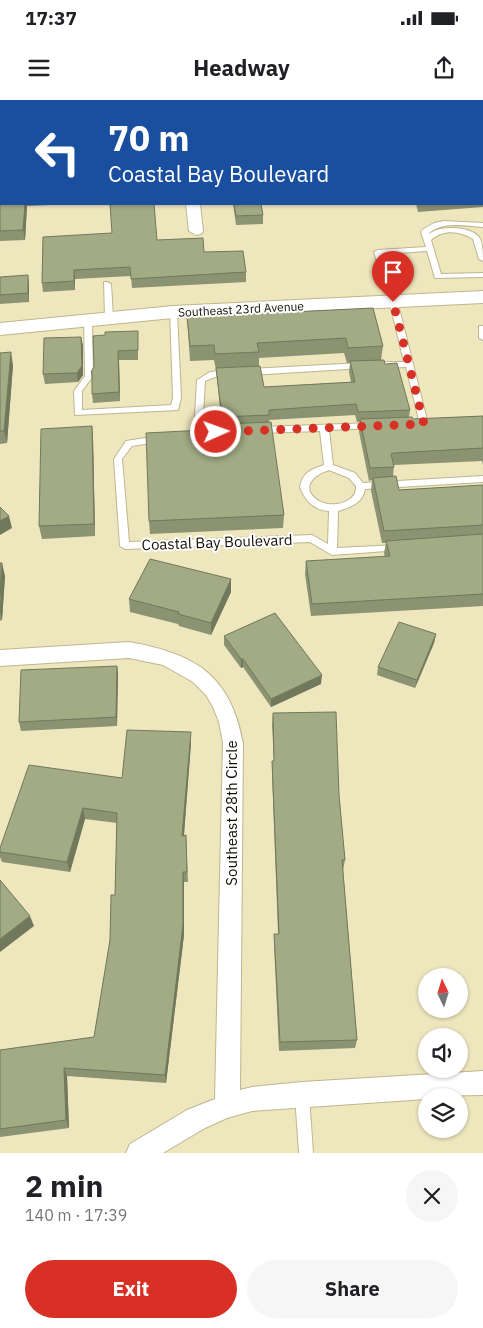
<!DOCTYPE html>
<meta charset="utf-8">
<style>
body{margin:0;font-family:"IBM Plex Sans",sans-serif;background:#f6f6f6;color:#202124;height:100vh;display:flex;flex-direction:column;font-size:19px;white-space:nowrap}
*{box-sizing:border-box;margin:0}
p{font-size:16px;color:#757577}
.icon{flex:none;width:28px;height:28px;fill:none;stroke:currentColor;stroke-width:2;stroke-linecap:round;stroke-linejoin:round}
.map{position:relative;height:1053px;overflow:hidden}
.side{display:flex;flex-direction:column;background:#fff;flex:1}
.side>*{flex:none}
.hud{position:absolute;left:0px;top:0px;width:484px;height:105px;box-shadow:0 1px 4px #0004;background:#1a4fa0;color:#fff;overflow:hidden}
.needle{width:32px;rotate:356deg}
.tools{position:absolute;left:418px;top:868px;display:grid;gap:10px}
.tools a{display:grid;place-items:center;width:50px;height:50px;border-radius:50%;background:#fff;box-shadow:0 1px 4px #0004;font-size:25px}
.pin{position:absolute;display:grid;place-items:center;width:42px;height:42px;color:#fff;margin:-51px -21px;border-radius:50% 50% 50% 0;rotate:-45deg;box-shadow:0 0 5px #0007}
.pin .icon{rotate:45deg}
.me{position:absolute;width:55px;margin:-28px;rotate:88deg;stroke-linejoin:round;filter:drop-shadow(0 0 4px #0008)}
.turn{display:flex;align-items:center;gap:18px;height:105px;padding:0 25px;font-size:22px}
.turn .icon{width:65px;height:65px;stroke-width:2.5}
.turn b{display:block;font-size:35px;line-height:42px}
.round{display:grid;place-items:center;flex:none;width:52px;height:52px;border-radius:26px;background:#f6f6f6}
.summary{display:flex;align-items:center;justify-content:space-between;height:85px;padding:0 25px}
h1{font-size:30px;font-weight:700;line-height:38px}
.button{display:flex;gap:10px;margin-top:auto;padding:10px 25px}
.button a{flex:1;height:58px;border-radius:30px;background:#d93025;color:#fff;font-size:20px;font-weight:700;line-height:58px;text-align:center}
.button a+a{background:#f6f6f6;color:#202124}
.status{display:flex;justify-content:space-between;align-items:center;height:35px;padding:0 25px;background:#fff;direction:ltr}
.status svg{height:14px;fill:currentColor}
header{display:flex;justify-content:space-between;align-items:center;height:65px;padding:0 25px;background:#fff;font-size:22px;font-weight:700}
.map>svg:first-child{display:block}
</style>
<div class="status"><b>17:37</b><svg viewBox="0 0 49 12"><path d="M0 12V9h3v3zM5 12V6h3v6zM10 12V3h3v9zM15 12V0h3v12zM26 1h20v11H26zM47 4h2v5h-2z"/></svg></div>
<header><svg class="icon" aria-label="menu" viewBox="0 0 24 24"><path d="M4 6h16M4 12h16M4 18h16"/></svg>Headway<svg class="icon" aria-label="share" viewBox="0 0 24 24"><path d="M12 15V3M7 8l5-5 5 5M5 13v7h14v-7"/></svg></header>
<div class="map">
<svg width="483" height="1053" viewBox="0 0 483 1053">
<rect width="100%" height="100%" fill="#eee6bd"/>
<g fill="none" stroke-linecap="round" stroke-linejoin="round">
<defs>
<g id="service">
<rect x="440" y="0" width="6" height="1"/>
<polygon points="481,1 483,1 483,5 482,1"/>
<rect x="482" y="27" width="1" height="4"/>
<rect x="482" y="71" width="1" height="4"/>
<path d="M444,121L483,123V127C465,126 444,121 429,133V134C439,125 470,126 479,137C483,143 483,154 483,161L479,159L473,139C459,131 444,129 431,140L441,174L483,173V177L435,178L427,151L382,154L400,212L428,324L424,327L420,324L406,267L385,268L381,265L385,262H404L392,212L374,152L378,150L426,147L421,132L422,130L434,123Z"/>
<polygon points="104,182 107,182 111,184 113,217 109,219 105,217"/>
<polygon points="170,210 176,210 177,212 181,298 178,310 75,315 74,291 85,276 84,219 88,217 92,219 93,276 82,291 82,310 171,305 173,298"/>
<polygon points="479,226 483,226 483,240 479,238"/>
<polygon points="361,263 365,266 364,268 248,275 244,272 248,269"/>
<polygon points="228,270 232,273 231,275 215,277 205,281 202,333 198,336 195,335 194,333 197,280 210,272"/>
<path d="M373,323L376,324L377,326L376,328L329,330L333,365L355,373L363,383L483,376V382L365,389C363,403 351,407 338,411L337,448L397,445L402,448L400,450L332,455L310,442L125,449L120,446L114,359L126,341L158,336L162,339L158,342L132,346L122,359L129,442L312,435L328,444L329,411C314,410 305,401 300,387C303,372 310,370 324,365L320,331L260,333L256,330L260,327ZM329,370L349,378L356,386C356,392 355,395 350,399C325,417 285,385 329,370Z"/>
<polygon points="302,988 307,990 309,995 313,1053 299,1053 295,995 297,990"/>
</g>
<g id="minor">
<rect x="177" y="0" width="12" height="1"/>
<rect x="399" y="0" width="12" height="1"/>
<polygon points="186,104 200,104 203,131 201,134 196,135 189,131"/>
<path d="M129,542C195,554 230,574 243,643L240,990L252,987L302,982L483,971V995L426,996V999L252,1011L227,1018L205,1028L163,1053H126L130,1044L187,1010L215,999L223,643L219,622L213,607L206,595L193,582L163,565L129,558L0,566V550Z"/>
</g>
<polygon id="tertiary" points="483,191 483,203 173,218 0,235 0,223 173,206"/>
</defs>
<use href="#service" stroke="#beb68e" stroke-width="2"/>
<use href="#minor" stroke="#beb68e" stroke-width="2"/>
<use href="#tertiary" stroke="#beb68e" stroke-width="2"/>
<use href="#service" fill="#fff" fill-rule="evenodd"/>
<use href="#minor" fill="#fff" fill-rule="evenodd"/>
<use href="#tertiary" fill="#fff" fill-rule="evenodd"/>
</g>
<g fill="#8b9372" fill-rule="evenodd">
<polygon points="0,0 24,0 1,104 76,104 27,106 25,140 0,141"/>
<polygon points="482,86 483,107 418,112 416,104 482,104"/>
<polygon points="233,104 261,104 263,115 263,124 236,125"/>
<polygon points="43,137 157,140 204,152 246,172 246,182 132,188 131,176 75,179 75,190 43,192 42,183"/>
<polygon points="0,177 29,184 29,202 0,204"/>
<path d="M373,208L383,246L381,260L385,264L410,310L409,317L413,319L483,316V365L482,361L394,365L393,377L399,390L483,385V506L311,516L305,474L306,461L385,457L384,453L386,443H382L371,391L372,380L369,381L359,332L360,322H357L355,315L269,320L284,415L283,428L150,434L149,421L223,329V327H222L217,279L216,270L214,260L190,261L187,217ZM344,253L347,263H350L349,272L351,282L264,287L259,266V258Z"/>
<polygon points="138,231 138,260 119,260 120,301 93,303 92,294 92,281 91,272 94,267 105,235"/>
<polygon points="81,237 83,246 83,275 78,282 45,284 43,274"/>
<polygon points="0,253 13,265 7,343 0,344"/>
<polygon points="92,326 93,338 95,436 42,439 39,426"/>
<polygon points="0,463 5,476 2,520 0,521"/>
<polygon points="231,479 231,492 211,535 179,526 178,524 130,512 129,499"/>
<polygon points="436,534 434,543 415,588 377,575 378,567"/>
<polygon points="224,536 321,584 271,607 243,567 241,568 224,545"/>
<polygon points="117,566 118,574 117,626 21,631 19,622"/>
<polygon points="273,613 339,695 345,760 343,770 357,940 355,948 279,951 274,844 274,834 278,834 272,673 272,661 274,661 272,625"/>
<polygon points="191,643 184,736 186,735 188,782 184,782 184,835 166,983 67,976 69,1028 0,1037 0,950 94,937 110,840 115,795 117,723 85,719 70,772 2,762 0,757 0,748 122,678"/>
</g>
<g fill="#71785c">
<polygon points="25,104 26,104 27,106 25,140 23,130"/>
<polygon points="74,170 75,179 75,190 74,181"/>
<polygon points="28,175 29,184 29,202 28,193"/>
<polygon points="81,237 83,246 83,275 78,282 77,273"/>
<polygon points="118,251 119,260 120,301 119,292"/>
<polygon points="11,252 13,265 7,343 4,331"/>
<polygon points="92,326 93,338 95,436 94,424"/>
<polygon points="9,416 12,428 0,435 0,421"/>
<polygon points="2,463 5,476 2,520 0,511"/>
<polygon points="231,479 231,492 211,535 211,523"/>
<polygon points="436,534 434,543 415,588 417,580"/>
<polygon points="241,559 243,559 243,567 241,568"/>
<polygon points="117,566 118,574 117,626 116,617"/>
<polygon points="322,575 321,584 271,607 271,599"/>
<polygon points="191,632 191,643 183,746 182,736"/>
<polygon points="83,708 85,719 70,772 67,762"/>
<polygon points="183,772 184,782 184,835 166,983 165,975"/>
<polygon points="30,816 34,826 0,852 0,839"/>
<polygon points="64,968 67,976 69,1028 66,1020"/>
</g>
<g fill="#a2ab84" stroke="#71785c">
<polygon points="0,0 21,0 21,1 1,1 1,104 25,104 23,130 0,131"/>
<rect x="59" y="0" width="90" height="1"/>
<rect x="372" y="0" width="21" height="1"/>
<polygon points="110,104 154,104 157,140 203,138 204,152 243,151 246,172 131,179 130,167 74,170 74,181 42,183 43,137 112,133"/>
<polygon points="234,104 261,104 263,115 236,116"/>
<polygon points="28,175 28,193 0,195 0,177"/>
<polygon points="373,208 383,246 348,248 346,238 257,243 259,252 215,254 214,245 190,246 187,217"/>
<polygon points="138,231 138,250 118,251 119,292 92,294 92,272 91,272 94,267 93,236 105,235 105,232"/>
<polygon points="81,237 82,266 77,273 43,274 44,238"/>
<polygon points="11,252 4,331 0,331 0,253"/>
<polygon points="384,260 385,264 397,263 410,310 358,312 356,304 269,310 269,315 222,317 216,268 260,266 264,287 355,282 350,261"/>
<polygon points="483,316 483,348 394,353 391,354 394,367 370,368 360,319 412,317 413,319"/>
<polygon points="271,322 284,415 149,421 146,333 224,329 223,324"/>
<polygon points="92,326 94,424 39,426 41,329"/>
<polygon points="396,376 399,390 483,385 483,425 384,431 373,378"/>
<polygon points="0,407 9,416 0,421"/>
<polygon points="483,434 483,494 312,504 306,461 390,456 386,441"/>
<polygon points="150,459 231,479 211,523 178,514 179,512 129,499"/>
<polygon points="0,463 2,463 0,495"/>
<polygon points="275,513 322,575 271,599 243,559 241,559 224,536"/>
<polygon points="399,522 436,534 417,580 378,567"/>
<polygon points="117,566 116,617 19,622 21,570"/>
<polygon points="336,612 339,695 345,760 342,760 357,940 280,942 274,834 279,834 272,661 274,661 273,613"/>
<polygon points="127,630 191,632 182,736 186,735 187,772 183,772 183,825 165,975 64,968 66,1020 0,1029 0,950 94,937 110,840 111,795 115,795 117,713 83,708 67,762 0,752 0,748 29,665 122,678"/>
<polygon points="0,780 30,816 0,839"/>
</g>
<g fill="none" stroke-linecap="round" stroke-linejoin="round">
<polyline stroke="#d93025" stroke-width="9" stroke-dasharray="0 16.2" points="216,332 424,324 393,202"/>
</g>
<g text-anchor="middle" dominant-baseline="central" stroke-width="4" stroke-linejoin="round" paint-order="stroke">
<g font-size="12" fill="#131003" stroke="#fff">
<text transform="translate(241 209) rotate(-3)">Southeast 23rd Avenue</text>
</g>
<g font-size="15" fill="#131003" stroke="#fff">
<text transform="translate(217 442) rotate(-2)">Coastal Bay Boulevard</text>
<text transform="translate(231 713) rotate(-90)">Southeast 28th Circle</text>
</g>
</g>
</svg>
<div class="tools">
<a><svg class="needle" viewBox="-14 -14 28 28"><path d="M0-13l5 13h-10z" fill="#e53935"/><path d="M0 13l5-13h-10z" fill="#757577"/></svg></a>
<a><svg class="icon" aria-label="sound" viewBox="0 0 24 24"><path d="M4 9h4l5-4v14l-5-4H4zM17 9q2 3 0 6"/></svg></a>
<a><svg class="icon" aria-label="layers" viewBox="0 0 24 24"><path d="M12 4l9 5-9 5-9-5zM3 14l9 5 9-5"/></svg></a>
</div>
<div class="pin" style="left:393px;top:202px;background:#d93025"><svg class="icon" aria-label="arrive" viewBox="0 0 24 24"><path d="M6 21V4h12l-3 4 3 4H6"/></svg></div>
<svg class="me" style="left:216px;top:332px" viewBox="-20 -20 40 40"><circle r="17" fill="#d93025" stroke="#fff" stroke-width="3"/><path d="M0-11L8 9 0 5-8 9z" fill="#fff"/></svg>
<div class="hud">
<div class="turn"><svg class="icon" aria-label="left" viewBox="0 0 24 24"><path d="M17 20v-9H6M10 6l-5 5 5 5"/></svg><div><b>70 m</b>Coastal Bay Boulevard</div></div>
</div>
</div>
<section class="side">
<div class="summary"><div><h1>2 min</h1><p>140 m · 17:39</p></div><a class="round"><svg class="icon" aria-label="close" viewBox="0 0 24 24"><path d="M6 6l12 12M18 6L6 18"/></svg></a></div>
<div class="button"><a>Exit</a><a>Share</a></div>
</section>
